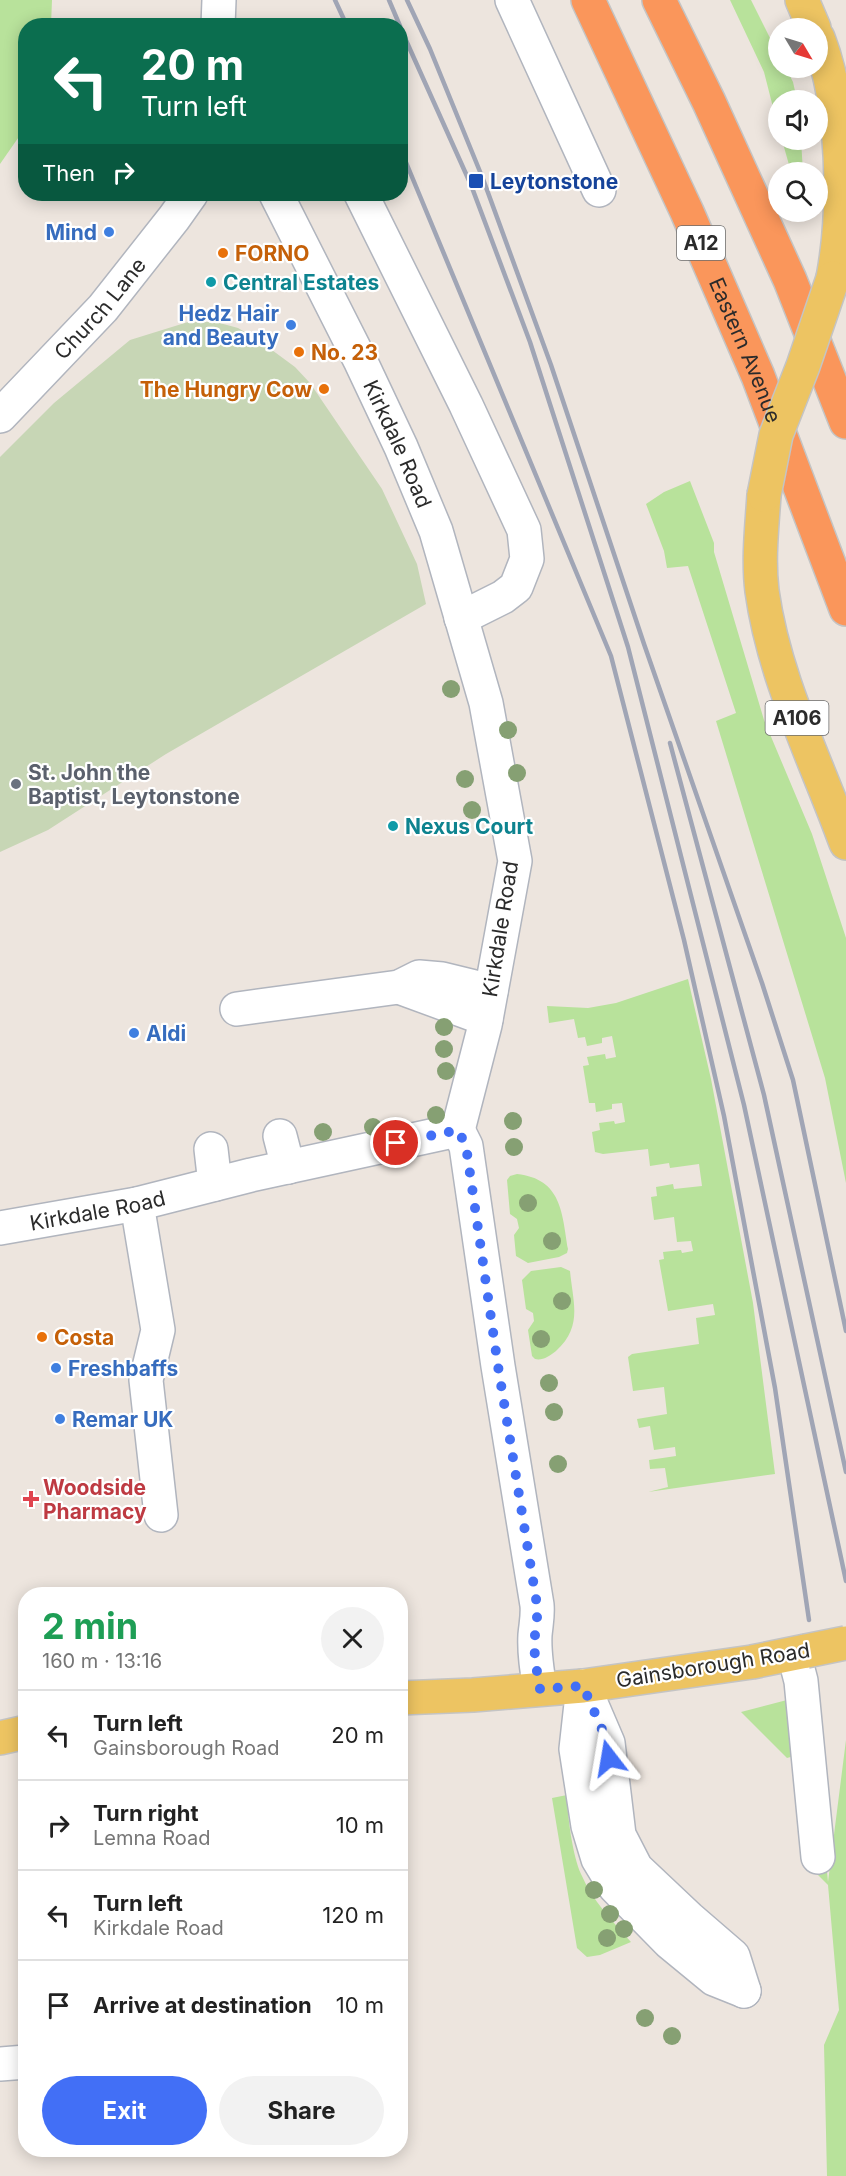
<!DOCTYPE html>
<meta charset="utf-8">
<style>
body{margin:0;font-family:Inter,sans-serif;background:#f2f2f2;color:#222;height:100vh;display:flex;flex-direction:column;font-size:22px;white-space:nowrap}
*{box-sizing:border-box;margin:0}
p{font-size:20px;color:#767676}
.icon{flex:none;width:33px;height:33px;fill:none;stroke:currentColor;stroke-width:2;stroke-linecap:round;stroke-linejoin:round}
.map{position:relative;flex:1;overflow:hidden}
.drawer{position:absolute;left:18px;top:1587px;width:390px;height:570px;display:flex;flex-direction:column;background:#fff;border-radius:24px;box-shadow:0 3px 15px #0003}
.drawer>*{flex:none}
.hud{position:absolute;left:18px;top:18px;width:390px;height:183px;border-radius:24px;box-shadow:0 3px 15px #0003;background:#0b6e4f;color:#fff;overflow:hidden}
.needle{width:39px;rotate:128deg}
.buttons{position:absolute;left:768px;top:18px;display:grid;gap:12px}
.buttons a{display:grid;place-items:center;width:60px;height:60px;border-radius:50%;background:#fff;box-shadow:0 3px 15px #0003;font-size:30px}
.pin{position:absolute;display:grid;place-items:center;width:51px;height:51px;color:#fff;margin:-26px;border:3px solid #fff;border-radius:50%;box-shadow:0 2px 6px #0007}
.me{position:absolute;width:66px;margin:-33px;rotate:346deg;stroke-linejoin:round;filter:drop-shadow(0 0 4px #0008)}
.turn{display:flex;align-items:center;gap:21px;height:126px;padding:0 24px;font-size:27px}
.turn .icon{width:78px;height:78px;stroke-width:2.5}
.turn b{display:block;font-size:42px;line-height:51px}
.then{display:flex;align-items:center;height:57px;padding:0 24px;background:#0003;gap:12px;font-size:22px}
.round{display:grid;place-items:center;flex:none;width:63px;height:63px;border-radius:32px;background:#f2f2f2}
.headline{display:flex;align-items:center;justify-content:space-between;height:102px;padding:0 24px}
h1{font-size:36px;font-weight:700;line-height:45px;color:#1e9e55}
.primary-button{display:flex;gap:12px;margin-top:auto;padding:12px 24px}
.primary-button a{flex:1;height:69px;border-radius:36px;background:#426ff6;color:#fff;font-size:24px;font-weight:700;line-height:69px;text-align:center}
.primary-button a+a{background:#f2f2f2;color:#222}
ul{padding:0;list-style:none}
li{display:flex;align-items:center;gap:18px;height:90px;padding:0 24px;border-top:2px solid #e0e0e0}
li div{flex:1}
li b{display:block;font-size:22px}
li em{font-style:normal}
.map>svg:first-child{display:block}
</style>
<div class="map">
<svg width="846" height="2176" viewBox="0 0 846 2176">
<rect width="100%" height="100%" fill="#ede5de"/>
<g fill="#b8e29b">
<polygon points="0,0 52,0 51,25 26,26 25,128 0,164"/>
<polygon points="730,0 751,0 778,54 778,68 786,68 793,82 797,100 778,100 778,127 764,72"/>
<polygon points="782,140 801,140 803,172 791,172"/>
<polygon points="690,481 714,543 714,552 764,720 812,834 846,938 846,1183 825,1078 716,721 736,713 688,566 667,568 664,551 646,504 664,492"/>
<polygon points="688,979 711,1079 753,1303 775,1474 648,1492 668,1487 665,1468 650,1469 649,1460 676,1456 675,1447 654,1450 650,1426 639,1428 637,1419 667,1414 664,1387 633,1391 628,1357 632,1354 699,1344 696,1318 715,1315 713,1304 668,1311 659,1260 664,1259 663,1252 681,1250 682,1253 693,1251 691,1241 677,1242 674,1217 654,1220 651,1197 657,1196 656,1187 673,1184 674,1189 702,1186 699,1164 670,1168 669,1163 650,1166 648,1149 603,1154 595,1152 592,1132 600,1130 599,1123 614,1121 615,1124 625,1122 622,1103 612,1104 612,1109 596,1112 595,1103 589,1103 583,1066 589,1065 587,1057 605,1054 606,1059 616,1057 612,1036 602,1038 602,1043 587,1046 585,1037 578,1038 574,1019 549,1023 547,1006 588,1008 616,1003"/>
<path d="M517,1174C562,1179 562,1213 568,1249L567,1253L559,1257L528,1263L516,1256L514,1235L519,1228L517,1219L510,1214L507,1180L510,1176Z"/>
<path d="M561,1267L570,1271C573,1303 583,1326 556,1351C550,1356 542,1361 535,1359L532,1356L528,1330L534,1321L533,1313L526,1309L522,1280L531,1271Z"/>
<polygon points="810,1694 828,1882 846,1740 846,2176 827,2176 824,2045 839,2010 828,1885 807,1864 801,1754 787,1758 741,1712"/>
<path d="M567,1795C567,1815 573,1857 581,1874C592,1900 613,1922 631,1942L600,1955L587,1957L577,1948L552,1798Z"/>
</g>
<polygon fill="#c7d6b5" points="188,322 216,322 238,328 257,339 295,367 310,383 382,489 417,564 426,604 166,754 48,830 0,852 0,457 54,403 130,340"/>
<g fill="none" stroke-linecap="round" stroke-linejoin="round">
<defs>
<g id="minor">
<polyline points="512,0 599,190"/>
<polyline points="218,26 219,0"/>
<path id="s1" d="M276,194L360,360L401,447L436,531L486,703L515,861L485,1025L458,1130"/>
<polyline points="361,194 466,405 524,530 527,559 516,587 503,597 461,618"/>
<path id="s2" d="M0,416L103,308L174,218L191,194"/>
<polyline points="399,987 486,1019"/>
<polyline points="237,1009 399,987 419,977 442,979 491,991"/>
<path d="M458,1130L466,1146L498,1366L537,1605C538,1616 536,1624 535,1635C534,1653 537,1671 540,1689"/>
<polyline points="280,1136 288,1167"/>
<polyline points="211,1149 215,1184"/>
<polyline points="137,1204 158,1330 146,1380 161,1515"/>
<path id="s3" d="M0,1228L137,1204L251,1175L458,1130"/>
<polyline points="794,1654 801,1681 818,1857"/>
<polyline points="583,1686 576,1749 588,1826 598,1859 615,1887 669,1942 714,1979 744,1991"/>
<polyline points="584,1687 608,1743 619,1835 636,1868 689,1918 733,1956 744,1991"/>
<polyline points="0,2064 26,2062"/>
</g>
<g id="major">
<polyline points="802,0 814,28"/>
<path d="M818,38C844,105 846,208 833,278"/>
<path d="M764,495C762,526 758,559 762,591C774,679 816,760 846,843"/>
<polyline points="400,1698 473,1695 583,1686 752,1662 806,1651"/>
<polyline points="0,1738 26,1732"/>
</g>
<g id="highway">
<path id="s4" d="M588,0L687,212L758,376L846,609"/>
<polyline points="659,0 709,102 790,280 846,422"/>
</g>
</defs>
<use href="#minor" stroke="#b1b5be" stroke-width="36"/>
<use href="#major" stroke="#c4c4c4" stroke-width="36"/>
<use href="#highway" stroke="#c4c4c4" stroke-width="36"/>
<use href="#minor" stroke="#fff" stroke-width="33"/>
<use href="#major" stroke="#edc462" stroke-width="33"/>
<use href="#highway" stroke="#fa965b" stroke-width="33"/>
<g stroke="#a0a5b5" stroke-width="4.5">
<polyline points="335,0 347,26"/>
<polyline points="389,0 400,26"/>
<polyline points="407,0 430,49 483,179 551,365 644,644 762,983 793,1080 846,1331"/>
<polyline points="400,27 471,185 530,342 628,647 744,1105 846,1581"/>
<polyline points="400,148 611,656 684,940 724,1116 775,1388 809,1620"/>
<polyline points="670,743 764,1095 846,1472"/>
</g>
<defs>
<g id="major-bridge">
<polyline points="764,495 776,435 803,366 833,278"/>
<polyline points="806,1651 846,1643"/>
</g>
</defs>
<use href="#major-bridge" stroke="#c4c4c4" stroke-width="36" stroke-linecap="butt"/>
<use href="#major-bridge" stroke="#edc462" stroke-width="33"/>
</g>
<g fill="#86a073">
<circle cx="451" cy="689" r="9"/>
<circle cx="508" cy="730" r="9"/>
<circle cx="517" cy="773" r="9"/>
<circle cx="465" cy="779" r="9"/>
<circle cx="472" cy="810" r="9"/>
<circle cx="444" cy="1027" r="9"/>
<circle cx="444" cy="1049" r="9"/>
<circle cx="446" cy="1071" r="9"/>
<circle cx="436" cy="1115" r="9"/>
<circle cx="513" cy="1121" r="9"/>
<circle cx="373" cy="1127" r="9"/>
<circle cx="323" cy="1132" r="9"/>
<circle cx="514" cy="1147" r="9"/>
<circle cx="528" cy="1203" r="9"/>
<circle cx="552" cy="1241" r="9"/>
<circle cx="562" cy="1301" r="9"/>
<circle cx="541" cy="1339" r="9"/>
<circle cx="549" cy="1383" r="9"/>
<circle cx="554" cy="1412" r="9"/>
<circle cx="558" cy="1464" r="9"/>
<circle cx="594" cy="1890" r="9"/>
<circle cx="610" cy="1914" r="9"/>
<circle cx="624" cy="1929" r="9"/>
<circle cx="607" cy="1938" r="9"/>
<circle cx="645" cy="2018" r="9"/>
<circle cx="672" cy="2036" r="9"/>
</g>
<g fill="none" stroke-linecap="round" stroke-linejoin="round">
<path stroke="#426ff6" stroke-width="10" stroke-dasharray="0 18" d="M396,1143L458,1130L466,1146L498,1366L537,1605C538,1616 536,1624 535,1635C533,1653 537,1671 540,1689L583,1686L608,1743L609,1758"/>
</g>
<rect fill="#1a4fb4" stroke="#fff" stroke-width="2" x="468" y="173" width="16" height="16" rx="3"/>
<g fill="#3f7fe0" stroke="#fff" stroke-width="2">
<circle cx="109" cy="232" r="6"/>
<circle cx="291" cy="325" r="6"/>
<circle cx="134" cy="1033" r="6"/>
<circle cx="56" cy="1368" r="6"/>
<circle cx="60" cy="1419" r="6"/>
</g>
<g fill="#e8710a" stroke="#fff" stroke-width="2">
<circle cx="223" cy="253" r="6"/>
<circle cx="299" cy="352" r="6"/>
<circle cx="324" cy="389" r="6"/>
<circle cx="42" cy="1337" r="6"/>
</g>
<g fill="#0f9aa8" stroke="#fff" stroke-width="2">
<circle cx="211" cy="282" r="6"/>
<circle cx="393" cy="826" r="6"/>
</g>
<circle fill="#6b7280" stroke="#fff" stroke-width="2" cx="16" cy="784" r="6"/>
<path fill="#e0444e" stroke="#fff" stroke-width="2" d="M28 1490h6v6h6v6h-6v6h-6v-6h-6v-6h6z"/>
<g text-anchor="middle" dominant-baseline="central" stroke-width="4.5" stroke-linejoin="round" paint-order="stroke">
<g fill="#fff" stroke="#6b6b6b" stroke-width="1.5">
<rect x="677" y="226" width="48" height="34" rx="4.5"/>
<rect x="765.5" y="701" width="63" height="34" rx="4.5"/>
</g>
<g font-size="20" font-weight="bold" fill="#2b2b2b">
<text x="701" y="243">A12</text>
<text x="797" y="718">A106</text>
</g>
<g font-size="21" font-weight="bold" fill="#164399" stroke="#fff" text-anchor="start">
<text x="490" y="181">Leytonstone</text>
</g>
<g font-size="21" font-weight="bold" fill="#366cbe" stroke="#fff" text-anchor="start">
<text x="97" y="232" text-anchor="end">Mind</text>
<text x="279" y="313" text-anchor="end">Hedz Hair<tspan x="279" dy="24">and Beauty</tspan></text>
<text x="146" y="1033">Aldi</text>
<text x="68" y="1368">Freshbaffs</text>
<text x="72" y="1419">Remar UK</text>
</g>
<g font-size="21" font-weight="bold" fill="#c56008" stroke="#fff" text-anchor="start">
<text x="235" y="253">FORNO</text>
<text x="311" y="352">No. 23</text>
<text x="312" y="389" text-anchor="end">The Hungry Cow</text>
<text x="54" y="1337">Costa</text>
</g>
<g font-size="21" font-weight="bold" fill="#0d838f" stroke="#fff" text-anchor="start">
<text x="223" y="282">Central Estates</text>
<text x="405" y="826">Nexus Court</text>
</g>
<g font-size="21" fill="#2b2b2b" stroke="#fff">
<text stroke="none"><textPath href="#s2" startOffset="147">Church Lane</textPath></text>
<text stroke="none"><textPath href="#s4" startOffset="384">Eastern Avenue</textPath></text>
<text stroke="none"><textPath href="#s1" startOffset="278">Kirkdale Road</textPath></text>
<text transform="translate(500 929) rotate(-81)">Kirkdale Road</text>
<text stroke="none"><textPath href="#s3" startOffset="99">Kirkdale Road</textPath></text>
<text transform="translate(713 1665) rotate(-9)">Gainsborough Road</text>
</g>
<g font-size="21" font-weight="bold" fill="#5b616d" stroke="#fff" text-anchor="start">
<text x="28" y="772">St. John the<tspan x="28" dy="24">Baptist, Leytonstone</tspan></text>
</g>
<g font-size="21" font-weight="bold" fill="#be3a42" stroke="#fff" text-anchor="start">
<text x="43" y="1487">Woodside<tspan x="43" dy="24">Pharmacy</tspan></text>
</g>
</g>
</svg>
<div class="buttons">
<a><svg class="needle" viewBox="-14 -14 28 28"><path d="M0-13l5 13h-10z" fill="#e53935"/><path d="M0 13l5-13h-10z" fill="#767676"/></svg></a>
<a><svg class="icon" aria-label="sound" viewBox="0 0 24 24"><path d="M4 9h4l5-4v14l-5-4H4zM17 9q2 3 0 6"/></svg></a>
<a><svg class="icon" aria-label="search" viewBox="0 0 24 24"><circle cx="10" cy="10" r="6"/><path d="M15 15l6 6"/></svg></a>
</div>
<div class="pin" style="left:396px;top:1143px;background:#d93025"><svg class="icon" aria-label="arrive" viewBox="0 0 24 24"><path d="M6 21V4h12l-3 4 3 4H6"/></svg></div>
<svg class="me" style="left:609px;top:1758px" viewBox="-20 -20 40 40"><path d="M0-17L14 15 0 8-14 15z" fill="#426ff6" stroke="#fff" stroke-width="4"/></svg>
<div class="hud">
<div class="turn"><svg class="icon" aria-label="left" viewBox="0 0 24 24"><path d="M17 20v-9H6M10 6l-5 5 5 5"/></svg><div><b>20 m</b>Turn left</div></div>
<div class="then">Then<svg class="icon" aria-label="right" viewBox="0 0 24 24"><path d="M7 20v-9h11M14 6l5 5-5 5"/></svg></div>
</div>
<section class="drawer">
<div class="headline"><div><h1>2 min</h1><p>160 m · 13:16</p></div><a class="round"><svg class="icon" aria-label="close" viewBox="0 0 24 24"><path d="M6 6l12 12M18 6L6 18"/></svg></a></div>
<ul>
<li><svg class="icon" aria-label="left" viewBox="0 0 24 24"><path d="M17 20v-9H6M10 6l-5 5 5 5"/></svg><div><b>Turn left</b><p>Gainsborough Road</p></div><em>20 m</em></li>
<li><svg class="icon" aria-label="right" viewBox="0 0 24 24"><path d="M7 20v-9h11M14 6l5 5-5 5"/></svg><div><b>Turn right</b><p>Lemna Road</p></div><em>10 m</em></li>
<li><svg class="icon" aria-label="left" viewBox="0 0 24 24"><path d="M17 20v-9H6M10 6l-5 5 5 5"/></svg><div><b>Turn left</b><p>Kirkdale Road</p></div><em>120 m</em></li>
<li><svg class="icon" aria-label="arrive" viewBox="0 0 24 24"><path d="M6 21V4h12l-3 4 3 4H6"/></svg><div><b>Arrive at destination</b></div><em>10 m</em></li>
</ul>
<div class="primary-button"><a>Exit</a><a>Share</a></div>
</section>
</div>
